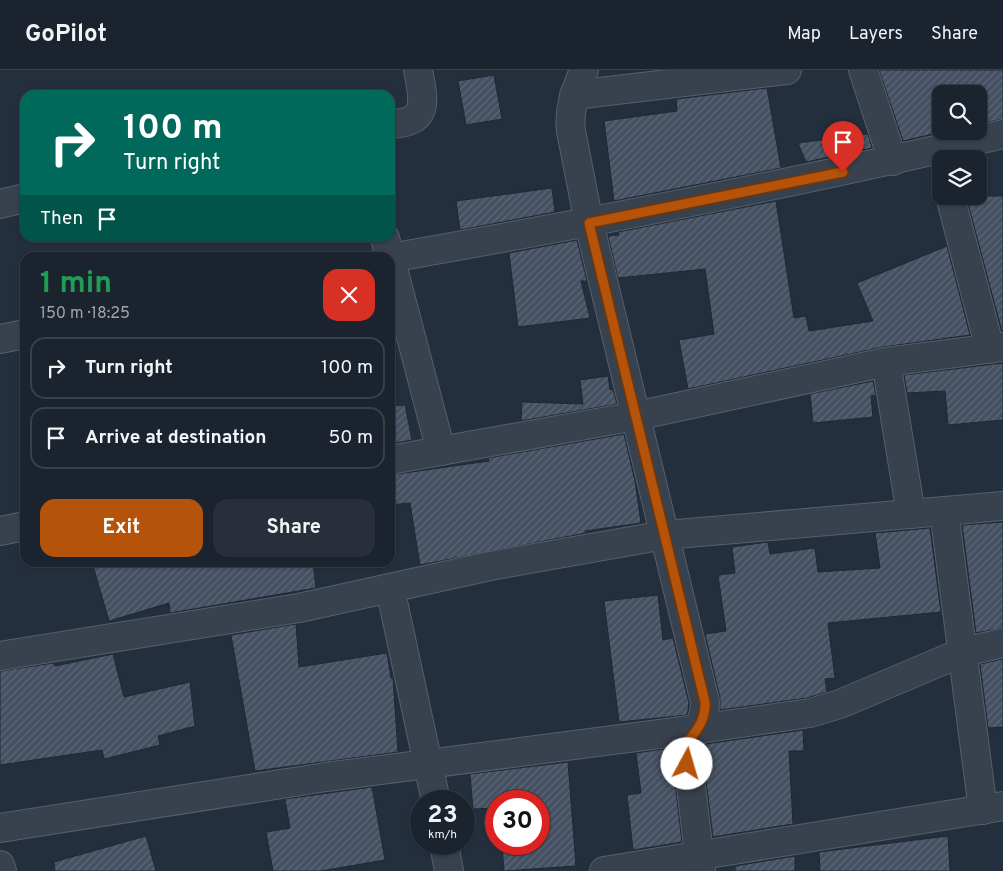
<!DOCTYPE html>
<meta charset="utf-8">
<style>
body{margin:0;font-family:Overpass,sans-serif;background:#282f3a;color:#f1f3f6;height:100vh;display:flex;flex-direction:column;font-size:19px;white-space:nowrap}
*{box-sizing:border-box;margin:0}
p{font-size:16px;color:#a0a4aa}
.icon{flex:none;width:28px;height:28px;fill:none;stroke:currentColor;stroke-width:2;stroke-linecap:round;stroke-linejoin:round}
.map{position:relative;flex:1;overflow:hidden}
.panel{position:absolute;left:20px;top:182px;width:375px;height:315px;display:flex;flex-direction:column;background:#1b232e;border-radius:15px;box-shadow:0 1px 4px #0004,0 0 0 1px #39404a}
.panel>*{flex:none}
.hud{position:absolute;left:20px;top:20px;width:375px;height:152px;border-radius:15px;box-shadow:0 1px 4px #0004,0 0 0 1px #39404a;background:#00695c;color:#fff;overflow:hidden}
.fabs{position:absolute;left:932px;top:15px;display:grid;gap:10px}
.fabs a{display:grid;place-items:center;width:55px;height:55px;border-radius:10px;background:#1b232e;box-shadow:0 1px 4px #0004,0 0 0 1px #39404a;font-size:25px}
.speed{position:absolute;left:410px;top:720px;display:flex;gap:10px;font-size:25px;font-weight:700;text-align:center}
.speed>*{display:grid;place-content:center;width:65px;height:65px;border-radius:50%;background:#1b232e;box-shadow:0 1px 4px #0004,0 0 0 1px #39404a;line-height:1}
.speed small{font-size:12px;font-weight:400}
.speed .limit{border:8px solid #d22;background:#fff;color:#111}
.pin{position:absolute;display:grid;place-items:center;width:42px;height:42px;color:#fff;margin:-51px -21px;border-radius:50% 50% 50% 0;rotate:-45deg;box-shadow:0 0 5px #0007}
.pin .icon{rotate:45deg}
.me{position:absolute;width:55px;margin:-28px;rotate:6deg;stroke-linejoin:round;filter:drop-shadow(0 0 4px #0008)}
.turn{display:flex;align-items:center;gap:18px;height:105px;padding:0 20px;font-size:22px}
.turn .icon{width:65px;height:65px;stroke-width:2.5}
.turn b{display:block;font-size:35px;line-height:42px}
.then{display:flex;align-items:center;height:48px;padding:0 20px;background:#0003;gap:10px;font-size:19px}
.round{display:grid;place-items:center;flex:none;width:52px;height:52px;border-radius:15px;background:#282f3a}
.summary{display:flex;align-items:center;justify-content:space-between;height:85px;padding:0 20px}
h1{font-size:30px;font-weight:700;line-height:38px;color:#1e9e55}
.cta{display:flex;gap:10px;margin-top:auto;padding:10px 20px}
.cta a{flex:1;height:58px;border-radius:15px;background:#b45309;color:#fff;font-size:20px;font-weight:700;line-height:58px;text-align:center}
.cta a+a{background:#282f3a;color:#f1f3f6}
ul{padding:0;list-style:none}
li{display:flex;align-items:center;gap:15px;height:62px;margin:0 10px 8px;padding:0 10px;border:2px solid #39404a;border-radius:15px}
li div{flex:1}
li b{display:block;font-size:19px}
li em{font-style:normal}
header{display:flex;align-items:center;gap:30px;box-sizing:border-box;height:70px;padding:0 25px;background:#1b232e;border-bottom:1px solid #39404a}
header strong{font-size:24px}
nav{display:flex;gap:28px;margin-inline-start:auto;font-size:18px}
.map>svg:first-child{display:block}
</style>
<header>
<strong>GoPilot</strong>
<nav><a>Map</a><a>Layers</a><a>Share</a></nav>
</header>
<div class="map">
<svg width="1003" height="801" viewBox="0 0 1003 801">
<defs>
<pattern id="building-hatch" width="6" height="6" patternUnits="userSpaceOnUse" patternTransform="scale(1.25)"><rect width="6" height="6" fill="#455162"/><path d="M-1 1l2-2M0 6l6-6M5 7l2-2" fill="none" stroke="#5d6877"/></pattern>
</defs>
<rect width="100%" height="100%" fill="#242f3e"/>
<g fill="url(#building-hatch)" stroke="#1f2835">
<polygon points="879,0 1003,0 1003,49 979,54 979,24 941,24 941,61 946,61 903,71"/>
<polygon points="494,5 502,49 466,55 458,11"/>
<polygon points="767,18 781,98 614,131 604,51 677,41 676,29"/>
<polygon points="868,64 872,78 806,92 798,73"/>
<polygon points="552,118 555,142 460,160 456,131"/>
<polygon points="966,126 1003,126 1003,262 1002,262"/>
<polygon points="776,131 794,248 806,246 809,261 873,251 857,213 947,176 970,265 883,277 688,319 679,270 714,264 705,199 618,208 608,166 619,165 618,162"/>
<polygon points="577,170 587,211 581,211 590,248 518,257 509,183"/>
<polygon points="1003,293 1003,350 948,355 945,321 907,323 904,305"/>
<polygon points="608,306 610,320 613,319 617,334 521,351 522,332 583,334 580,310"/>
<polygon points="873,311 876,325 871,326 873,347 813,353 810,324"/>
<polygon points="405,335 412,370 390,374 390,336"/>
<polygon points="624,364 635,411 641,453 585,461 586,463 420,495 410,433 390,435 390,405 489,391 488,388"/>
<polygon points="1003,452 1003,558 976,563 962,455"/>
<polygon points="930,458 941,542 828,553 835,608 825,609 827,622 807,628 720,640 720,628 705,564 726,561 718,505 735,503 732,477 768,472 770,484 815,478 818,502 880,498 875,463"/>
<polygon points="92,492 313,492 316,518 170,543 169,533 109,551"/>
<polygon points="658,525 663,570 673,568 689,633 688,640 687,645 619,652 604,531"/>
<polygon points="296,554 299,597 387,583 391,608 393,608 398,682 255,701 231,565"/>
<polygon points="113,584 124,627 190,612 195,656 158,666 160,675 104,689 102,680 0,695 0,601 54,593 55,596"/>
<polygon points="1003,589 1003,657 988,658 980,594"/>
<polygon points="803,660 804,681 789,681 793,754 713,767 702,679 706,674"/>
<polygon points="671,678 682,772 633,780 627,725 641,723 636,683"/>
<polygon points="568,692 576,796 504,801 502,774 539,774 539,731 496,731 496,738 473,739 470,704"/>
<polygon points="372,717 385,790 321,801 273,801 266,762 290,758 285,729"/>
<polygon points="146,766 156,801 55,801 54,792"/>
<polygon points="948,766 950,801 820,801 819,782"/>
<polygon points="795,786 795,801 735,801 735,796"/>
</g>
<g fill="none" stroke-linecap="round" stroke-linejoin="round">
<defs>
<g id="minor">
<path d="M584,0C576,20 568,39 571,61L589,153L705,632C705,650 697,660 686,674L701,801"/>
<polyline points="863,0 893,91"/>
<polyline points="574,25 787,0"/>
<path d="M390,54C430,53 424,31 418,0"/>
<polyline points="950,126 990,279"/>
<polyline points="0,134 25,128"/>
<polyline points="385,168 441,381"/>
<path d="M390,188C595,152 800,113 1003,64"/>
<polyline points="0,269 25,264"/>
<polyline points="886,292 911,444"/>
<polyline points="390,390 636,346 886,292 1003,277"/>
<polyline points="944,441 983,740"/>
<polyline points="0,461 25,456"/>
<polyline points="390,518 436,731"/>
<polyline points="0,586 299,538 490,496 665,465 1003,436"/>
<polyline points="0,758 326,707 698,659 810,643 840,634 963,582 1003,573"/>
<polyline points="444,774 449,801"/>
<polyline points="0,795 2,801"/>
<polyline points="604,801 1003,736"/>
</g>
</defs>
<use href="#minor" stroke="#565f6c" stroke-width="30"/>
<use href="#minor" stroke="#38414e" stroke-width="28"/>
</g>
<g fill="none" stroke-linecap="round" stroke-linejoin="round">
<defs>
<path id="route" d="M687,694L686,674C697,660 706,650 705,632L589,153L843,102"/>
</defs>
<use href="#route" stroke="#753606" stroke-width="12"/>
<use href="#route" stroke="#b45309" stroke-width="9"/>
</g>
</svg>
<div class="fabs">
<a><svg class="icon" aria-label="search" viewBox="0 0 24 24"><circle cx="10" cy="10" r="6"/><path d="M15 15l6 6"/></svg></a>
<a><svg class="icon" aria-label="layers" viewBox="0 0 24 24"><path d="M12 4l9 5-9 5-9-5zM3 14l9 5 9-5"/></svg></a>
</div>
<div class="speed"><div>23<small>km/h</small></div><div class="limit">30</div></div>
<div class="pin" style="left:843px;top:102px;background:#d93025"><svg class="icon" aria-label="arrive" viewBox="0 0 24 24"><path d="M6 21V4h12l-3 4 3 4H6"/></svg></div>
<svg class="me" style="left:687px;top:694px" viewBox="-20 -20 40 40"><circle r="19" fill="#fff"/><path d="M0-13L10 11 0 6-10 11z" fill="#b45309"/></svg>
<div class="hud">
<div class="turn"><svg class="icon" aria-label="right" viewBox="0 0 24 24"><path d="M7 20v-9h11M14 6l5 5-5 5"/></svg><div><b>100 m</b>Turn right</div></div>
<div class="then">Then<svg class="icon" aria-label="arrive" viewBox="0 0 24 24"><path d="M6 21V4h12l-3 4 3 4H6"/></svg></div>
</div>
<section class="panel">
<div class="summary"><div><h1>1 min</h1><p>150 m · 18:25</p></div><a class="round" style="background:#d93025;color:#fff"><svg class="icon" aria-label="close" viewBox="0 0 24 24"><path d="M6 6l12 12M18 6L6 18"/></svg></a></div>
<ul>
<li><svg class="icon" aria-label="right" viewBox="0 0 24 24"><path d="M7 20v-9h11M14 6l5 5-5 5"/></svg><div><b>Turn right</b></div><em>100 m</em></li>
<li><svg class="icon" aria-label="arrive" viewBox="0 0 24 24"><path d="M6 21V4h12l-3 4 3 4H6"/></svg><div><b>Arrive at destination</b></div><em>50 m</em></li>
</ul>
<div class="cta"><a>Exit</a><a>Share</a></div>
</section>
</div>
